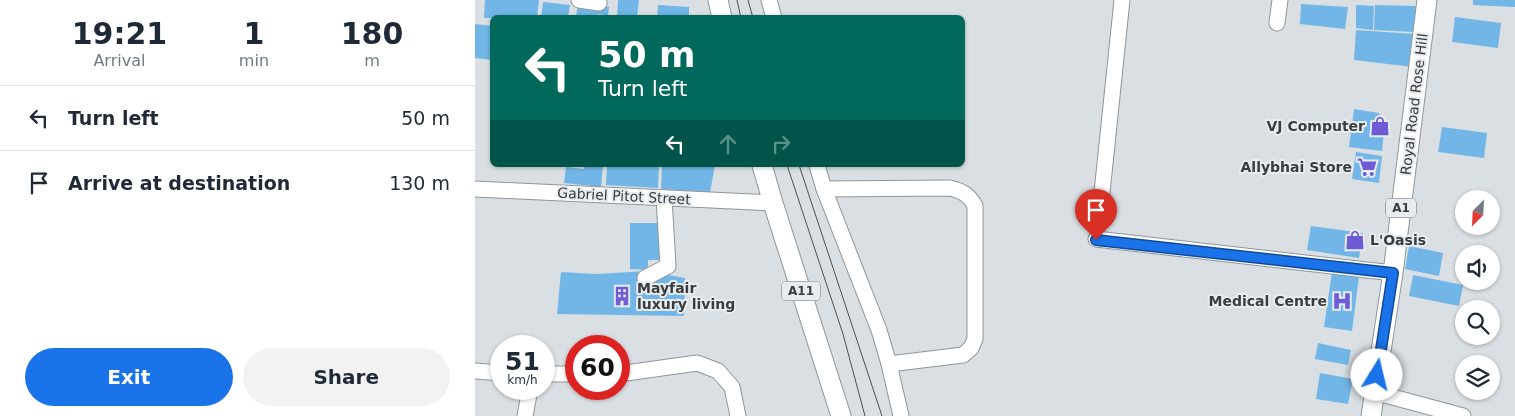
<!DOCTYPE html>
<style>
body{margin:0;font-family:"DejaVu Sans",sans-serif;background:#f2f2f3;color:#1f2937;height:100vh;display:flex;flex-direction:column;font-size:19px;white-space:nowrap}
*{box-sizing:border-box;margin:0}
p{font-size:16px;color:#747a83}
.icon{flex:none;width:28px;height:28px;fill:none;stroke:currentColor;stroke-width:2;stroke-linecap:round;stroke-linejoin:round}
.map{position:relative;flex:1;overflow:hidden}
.panel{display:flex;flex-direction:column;background:#fff;width:475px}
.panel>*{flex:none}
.banner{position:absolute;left:15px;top:15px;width:475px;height:152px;border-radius:8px;box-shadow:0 1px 4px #0004;background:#00695c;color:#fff;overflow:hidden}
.needle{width:32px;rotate:204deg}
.fabs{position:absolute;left:980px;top:190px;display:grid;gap:10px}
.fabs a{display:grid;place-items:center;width:45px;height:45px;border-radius:50%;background:#fff;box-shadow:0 1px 4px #0004;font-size:25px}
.speed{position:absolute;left:15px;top:335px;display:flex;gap:10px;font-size:25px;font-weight:700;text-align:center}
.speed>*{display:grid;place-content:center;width:65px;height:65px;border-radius:50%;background:#fff;box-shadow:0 1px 4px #0004;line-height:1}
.speed small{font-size:12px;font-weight:400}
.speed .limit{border:8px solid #d22;background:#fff;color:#111}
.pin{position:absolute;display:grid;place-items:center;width:42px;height:42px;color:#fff;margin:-51px -21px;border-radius:50% 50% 50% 0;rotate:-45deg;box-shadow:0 0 5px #0007}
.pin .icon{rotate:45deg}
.me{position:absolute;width:55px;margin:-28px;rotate:9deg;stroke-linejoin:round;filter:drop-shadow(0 0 4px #0008)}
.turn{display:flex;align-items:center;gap:18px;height:105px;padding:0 25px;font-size:22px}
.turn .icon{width:65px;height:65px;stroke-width:2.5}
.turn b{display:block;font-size:35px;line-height:42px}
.lanes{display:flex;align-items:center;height:48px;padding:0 25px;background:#0003;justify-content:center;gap:25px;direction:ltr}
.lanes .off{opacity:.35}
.eta{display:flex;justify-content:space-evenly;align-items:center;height:85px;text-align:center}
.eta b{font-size:30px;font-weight:700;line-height:35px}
.button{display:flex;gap:10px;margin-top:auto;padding:10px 25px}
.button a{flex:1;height:58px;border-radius:30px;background:#1a73e8;color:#fff;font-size:20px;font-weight:700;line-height:58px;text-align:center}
.button a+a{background:#f2f2f3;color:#1f2937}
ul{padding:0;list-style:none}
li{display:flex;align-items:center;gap:15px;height:65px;padding:0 25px;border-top:1px solid #e0e1e3}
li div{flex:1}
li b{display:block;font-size:19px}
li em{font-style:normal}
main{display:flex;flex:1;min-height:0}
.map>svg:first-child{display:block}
</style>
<main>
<section class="panel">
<div class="eta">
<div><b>19:21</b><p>Arrival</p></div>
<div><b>1</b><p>min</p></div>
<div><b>180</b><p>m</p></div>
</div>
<ul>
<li><svg class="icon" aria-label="left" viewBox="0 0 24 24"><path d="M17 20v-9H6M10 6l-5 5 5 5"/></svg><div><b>Turn left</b></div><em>50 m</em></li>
<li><svg class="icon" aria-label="arrive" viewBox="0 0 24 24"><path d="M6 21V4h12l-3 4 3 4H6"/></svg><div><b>Arrive at destination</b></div><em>130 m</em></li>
</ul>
<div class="button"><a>Exit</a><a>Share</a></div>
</section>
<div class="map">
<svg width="1040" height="416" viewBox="0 0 1040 416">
<rect width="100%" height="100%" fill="#dadfe3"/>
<g fill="#71b6e6">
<polygon points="10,0 64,0 62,18 9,18"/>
<polygon points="143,0 164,0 162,18 142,18"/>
<polygon points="998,0 1040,0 1040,7 998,5"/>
<polygon points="68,2 95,5 93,18 66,18"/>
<polygon points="103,3 134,7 133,16 123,14 122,18 101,18"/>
<polygon points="826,4 873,7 870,29 825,24"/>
<polygon points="183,5 214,7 214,18 182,18"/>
<polygon points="881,5 899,6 898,30 881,28"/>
<polygon points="900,5 941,6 939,32 899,30"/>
<polygon points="980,17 1026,23 1023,48 977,42"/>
<polygon points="0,24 18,26 18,60 0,58"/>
<polygon points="881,30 940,34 938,67 879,60"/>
<polygon points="879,109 904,113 910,122 907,151 874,147"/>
<polygon points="967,127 1012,133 1009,158 963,152"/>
<polygon points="881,152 907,156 904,183 877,179"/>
<polygon points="109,165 128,165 126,187 89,183 91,167 109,169"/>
<polygon points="132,165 184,165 183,188 131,185"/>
<polygon points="187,165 240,165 235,192 186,189"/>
<polygon points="155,223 188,223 188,260 173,260 173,270 155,269"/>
<polygon points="836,226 888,233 884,258 832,250"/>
<polygon points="934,246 968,253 964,276 930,269"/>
<polygon points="172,271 210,278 209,316 82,314 86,272 121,274"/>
<polygon points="857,272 884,276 877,331 849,327"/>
<polygon points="938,275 988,285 984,306 934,296"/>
<polygon points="843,343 876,350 873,365 840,359"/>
<polygon points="845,373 878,379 873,404 841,399"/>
</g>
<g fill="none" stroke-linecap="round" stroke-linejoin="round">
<defs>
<g id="minor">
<polyline points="104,0 124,3"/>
<polyline points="294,0 299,18"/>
<polyline points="802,23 805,0"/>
<polyline points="342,165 349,189 404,330 414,364 426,416"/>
<polyline points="0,189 298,203"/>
<path d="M349,189L475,188C488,191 494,195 500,206V339L496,348L488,355L414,364"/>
<polyline points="626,202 647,0"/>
<polyline points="621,239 918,273"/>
<polyline points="170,278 193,266 189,198"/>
<polyline points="0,371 26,373"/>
<polyline points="69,374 101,374"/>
<polyline points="144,374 222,363 243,371 257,387 263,416"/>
<polyline points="899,392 988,416"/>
<polyline points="50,416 55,389"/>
</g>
<g id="major">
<polyline points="243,0 247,18"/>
<polyline points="287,165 298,203 366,416"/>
<polyline points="896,416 918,273 952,0"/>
</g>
</defs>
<use href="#minor" stroke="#909599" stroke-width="17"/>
<use href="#major" stroke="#909599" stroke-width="21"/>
<use href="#minor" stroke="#fff" stroke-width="15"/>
<use href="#major" stroke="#fff" stroke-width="19"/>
<g stroke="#4c4f50" stroke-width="1">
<polyline points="262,0 266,18"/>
<polyline points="273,0 278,18"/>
<polyline points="312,165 368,334 390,416"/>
<polyline points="324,165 407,416"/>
</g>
</g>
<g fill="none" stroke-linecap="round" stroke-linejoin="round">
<defs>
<polyline id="route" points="621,240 918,273 902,375"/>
</defs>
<use href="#route" stroke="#114b97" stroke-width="12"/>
<use href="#route" stroke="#1a73e8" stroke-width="9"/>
</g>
<defs>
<symbol id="shop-bare" viewBox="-9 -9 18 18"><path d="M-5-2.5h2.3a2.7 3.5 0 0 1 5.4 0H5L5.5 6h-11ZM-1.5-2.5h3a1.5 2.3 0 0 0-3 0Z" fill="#6e5bd5" stroke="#e7ecf0" stroke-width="2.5" paint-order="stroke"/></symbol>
<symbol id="supermarket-bare" viewBox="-9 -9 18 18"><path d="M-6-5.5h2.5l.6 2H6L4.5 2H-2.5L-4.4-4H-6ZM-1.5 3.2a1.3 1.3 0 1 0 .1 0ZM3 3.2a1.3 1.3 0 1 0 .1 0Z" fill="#6e5bd5" stroke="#e7ecf0" stroke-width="2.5" paint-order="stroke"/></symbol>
<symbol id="building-bare" viewBox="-9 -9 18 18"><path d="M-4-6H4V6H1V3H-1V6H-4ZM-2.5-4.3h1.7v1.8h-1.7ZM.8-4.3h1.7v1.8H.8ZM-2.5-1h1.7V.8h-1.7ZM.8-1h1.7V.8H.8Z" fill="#6e5bd5" stroke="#e7ecf0" stroke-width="2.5" paint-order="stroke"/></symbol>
<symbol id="hospital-bare" viewBox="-9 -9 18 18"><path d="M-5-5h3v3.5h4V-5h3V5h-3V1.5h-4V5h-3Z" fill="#6e5bd5" stroke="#e7ecf0" stroke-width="2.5" paint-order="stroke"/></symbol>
</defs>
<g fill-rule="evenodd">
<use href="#shop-bare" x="891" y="112" width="28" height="28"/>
<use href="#supermarket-bare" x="878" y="153" width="28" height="28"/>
<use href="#shop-bare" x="866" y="226" width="28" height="28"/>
<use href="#building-bare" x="133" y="282" width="28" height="28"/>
<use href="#hospital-bare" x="853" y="287" width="28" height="28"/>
</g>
<g text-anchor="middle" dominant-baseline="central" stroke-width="4" stroke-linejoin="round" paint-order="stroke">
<g fill="#e7ecf0" stroke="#6e7173" stroke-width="1">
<rect x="911" y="198.5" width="30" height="19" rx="4"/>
<rect x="307" y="281.5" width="38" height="19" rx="4"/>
</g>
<g font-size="12" font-weight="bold" fill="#3a3c3d">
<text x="926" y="208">A1</text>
<text x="326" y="291">A11</text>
</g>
<g font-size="14" fill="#3a3c3d" stroke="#e7ecf0">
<text transform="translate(939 104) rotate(-83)">Royal Road Rose Hill</text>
<text transform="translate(149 196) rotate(3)">Gabriel Pitot Street</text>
</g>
<g font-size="14" font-weight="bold" fill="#3a3c3d" stroke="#e7ecf0" text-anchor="end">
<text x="890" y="126">VJ Computer</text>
<text x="877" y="167">Allybhai Store</text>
<text x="895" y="240" text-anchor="start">L'Oasis</text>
<text x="162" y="288" text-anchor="start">Mayfair<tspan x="162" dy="16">luxury living</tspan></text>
<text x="852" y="301">Medical Centre</text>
</g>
</g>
</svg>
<div class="fabs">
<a><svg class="needle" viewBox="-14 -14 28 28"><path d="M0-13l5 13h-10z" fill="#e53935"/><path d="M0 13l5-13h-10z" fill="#747a83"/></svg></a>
<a><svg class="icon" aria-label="sound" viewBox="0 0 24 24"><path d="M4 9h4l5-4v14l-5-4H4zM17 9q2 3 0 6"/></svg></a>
<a><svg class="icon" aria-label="search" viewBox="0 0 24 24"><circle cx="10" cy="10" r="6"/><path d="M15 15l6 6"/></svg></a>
<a><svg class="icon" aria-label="layers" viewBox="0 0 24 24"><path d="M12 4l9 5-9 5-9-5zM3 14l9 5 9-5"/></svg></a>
</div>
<div class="speed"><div>51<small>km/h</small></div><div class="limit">60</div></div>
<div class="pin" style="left:621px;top:240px;background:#d93025"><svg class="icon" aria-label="arrive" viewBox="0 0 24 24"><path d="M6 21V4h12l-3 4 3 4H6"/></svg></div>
<svg class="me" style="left:902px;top:375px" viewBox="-20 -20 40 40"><circle r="19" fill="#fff"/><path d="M0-13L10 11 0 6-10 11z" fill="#1a73e8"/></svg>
<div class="banner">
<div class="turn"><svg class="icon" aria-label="left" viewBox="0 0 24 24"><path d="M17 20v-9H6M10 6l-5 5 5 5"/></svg><div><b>50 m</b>Turn left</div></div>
<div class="lanes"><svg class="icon" aria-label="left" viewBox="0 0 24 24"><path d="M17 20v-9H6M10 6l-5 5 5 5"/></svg><svg class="icon off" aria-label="ahead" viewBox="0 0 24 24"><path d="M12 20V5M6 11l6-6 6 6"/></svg><svg class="icon off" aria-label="right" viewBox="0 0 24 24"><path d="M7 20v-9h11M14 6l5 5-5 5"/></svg></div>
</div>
</div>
</main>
